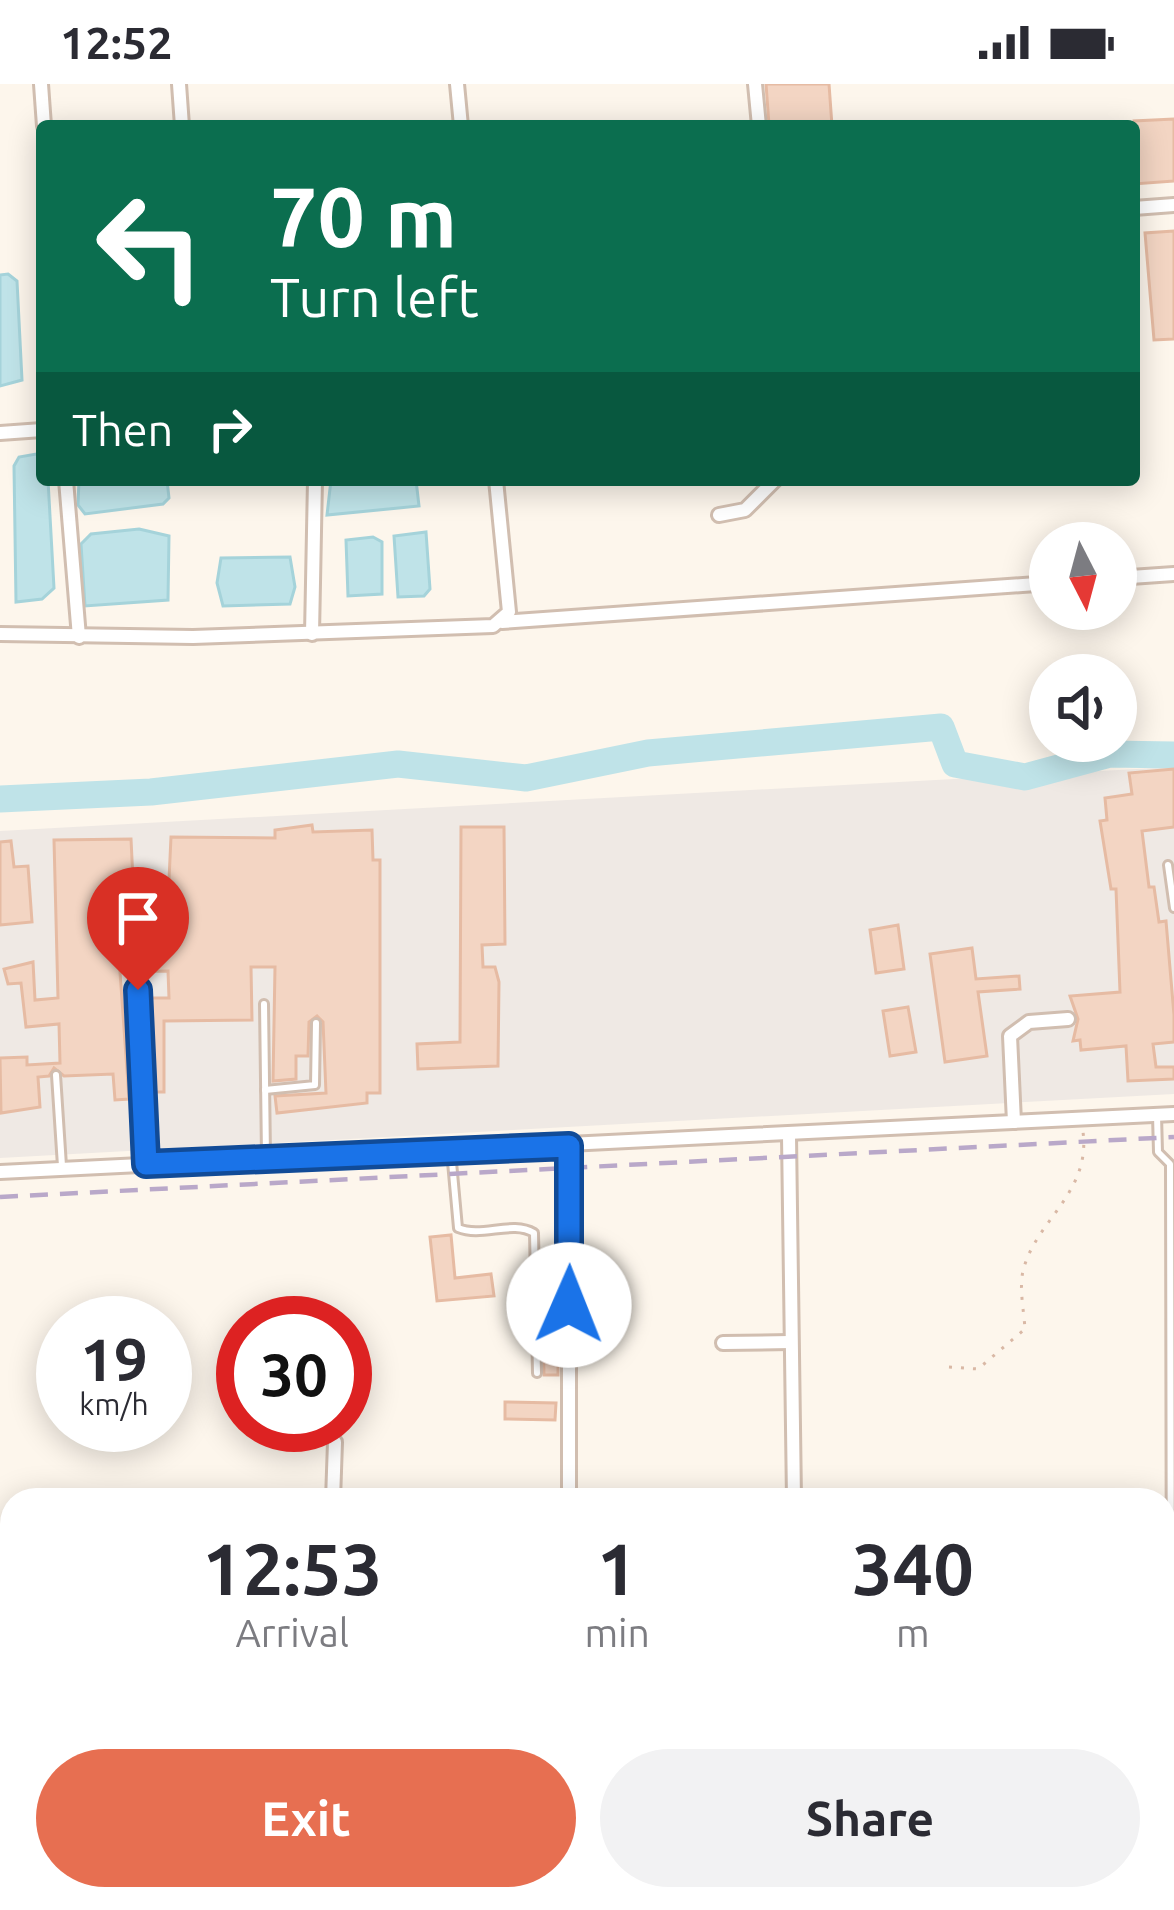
<!DOCTYPE html>
<style>
body{margin:0;font-family:Ubuntu,sans-serif;background:#f2f2f3;color:#2b2b33;height:100vh;display:flex;flex-direction:column;font-size:45px;white-space:nowrap}
*{box-sizing:border-box;margin:0}
p{font-size:39px;color:#7c7c81}
.icon{flex:none;width:66px;height:66px;fill:none;stroke:currentColor;stroke-width:2;stroke-linecap:round;stroke-linejoin:round}
.map{position:relative;flex:1;overflow:hidden}
.panel{position:absolute;left:0px;top:1404px;width:1176px;height:423px;display:flex;flex-direction:column;background:#fff;border-radius:36px 36px 0 0;box-shadow:0 6px 30px #0003}
.panel>*{flex:none}
.top-card{position:absolute;left:36px;top:36px;width:1104px;height:366px;border-radius:12px;box-shadow:0 6px 30px #0003;background:#0b6e4f;color:#fff;overflow:hidden}
.needle{width:78px;rotate:174deg}
.tools{position:absolute;left:1029px;top:438px;display:grid;gap:24px}
.tools a{display:grid;place-items:center;width:108px;height:108px;border-radius:50%;background:#fff;box-shadow:0 6px 30px #0003;font-size:60px}
.speed{position:absolute;left:36px;top:1212px;display:flex;gap:24px;font-size:60px;font-weight:700;text-align:center}
.speed>*{display:grid;place-content:center;width:156px;height:156px;border-radius:50%;background:#fff;box-shadow:0 6px 30px #0003;line-height:1}
.speed small{font-size:30px;font-weight:400}
.speed .limit{border:18px solid #d22;background:#fff;color:#111}
.pin{position:absolute;display:grid;place-items:center;width:102px;height:102px;color:#fff;margin:-123px -51px;border-radius:50% 50% 50% 0;rotate:-45deg;box-shadow:0 0 12px #0007}
.pin .icon{rotate:45deg}
.me{position:absolute;width:132px;margin:-66px;rotate:1deg;stroke-linejoin:round;filter:drop-shadow(0 0 9px #0008)}
.turn{display:flex;align-items:center;gap:42px;height:252px;padding:0 36px;font-size:54px}
.turn .icon{width:156px;height:156px;stroke-width:2.5}
.turn b{display:block;font-size:84px;line-height:102px}
.then{display:flex;align-items:center;height:114px;padding:0 36px;background:#0003;gap:24px;font-size:45px}
.eta{display:flex;justify-content:space-evenly;align-items:center;height:204px;text-align:center}
.eta b{font-size:72px;font-weight:700;line-height:84px}
.button{display:flex;gap:24px;margin-top:auto;padding:24px 36px}
.button a{flex:1;height:138px;border-radius:72px;background:#e76f51;color:#fff;font-size:48px;font-weight:700;line-height:138px;text-align:center}
.button a+a{background:#f2f2f3;color:#2b2b33}
.status{display:flex;justify-content:space-between;align-items:center;height:84px;padding:0 60px;background:#fff;direction:ltr}
.status svg{height:33px;fill:currentColor}
.map>svg:first-child{display:block}
</style>
<div class="status"><b>12:52</b><svg viewBox="0 0 49 12"><path d="M0 12V9h3v3zM5 12V6h3v6zM10 12V3h3v9zM15 12V0h3v12zM26 1h20v11H26zM47 4h2v5h-2z"/></svg></div>
<div class="map">
<svg width="1174" height="1826" viewBox="0 0 1174 1826">
<rect width="100%" height="100%" fill="#fdf6ec"/>
<polygon fill="#f5e8da" points="610,1815 908,1815 909,1826 534,1826"/>
<polygon fill="#efe9e4" points="1174,683 1174,1010 0,1074 0,747"/>
<g fill="#bfe3e8" stroke="#a5d3da" stroke-width="3">
<polygon points="8,190 17,197 22,296 0,302 0,191"/>
<polygon points="36,370 42,376 42,396 48,396 54,504 42,515 16,518 14,382 19,373"/>
<polygon points="79,396 167,396 169,414 163,420 85,430 78,421"/>
<polygon points="331,396 416,396 419,422 327,431"/>
<polygon points="139,445 169,452 168,516 85,522 81,460 91,450"/>
<polygon points="426,448 430,505 424,512 398,513 394,452"/>
<polygon points="373,453 382,458 382,510 348,512 346,456"/>
<polygon points="290,473 295,503 290,520 223,522 217,499 221,474"/>
</g>
<g fill="none" stroke-linecap="round" stroke-linejoin="round">
<g stroke="#bfe3e8" stroke-width="15">
<polyline points="1164,1716 1174,1715"/>
<polyline points="419,1826 472,1819"/>
</g>
<polyline stroke="#bfe3e8" stroke-width="27" points="0,715 151,708 398,680 526,694 648,669 941,643 955,680 1025,693 1110,670 1174,671"/>
</g>
<g fill="#f3d5c3" stroke="#e6bba3" stroke-width="3">
<polygon points="766,0 829,0 832,42 769,41"/>
<polygon points="1174,35 1174,97 1134,100 1134,37"/>
<polygon points="1174,147 1174,255 1154,256 1145,149"/>
<polygon points="1174,685 1174,743 1142,747 1149,803 1154,803 1159,838 1166,837 1174,931 1174,958 1153,960 1156,983 1174,983 1174,995 1128,997 1126,962 1081,966 1080,956 1073,957 1078,935 1070,912 1120,908 1116,805 1111,805 1100,737 1107,736 1105,714 1132,710 1129,689"/>
<polygon points="312,741 313,748 372,746 373,776 380,776 380,1009 367,1009 367,1019 277,1029 275,1012 326,1009 323,938 317,932 309,938 308,972 296,972 296,995 273,997 275,883 251,883 252,936 164,937 164,1008 150,1008 150,914 169,914 168,887 120,888 129,1015 115,1016 113,990 64,992 54,984 49,992 38,993 40,1023 1,1029 0,974 27,973 27,981 60,979 59,940 26,943 21,899 8,900 4,885 33,878 35,916 58,914 54,756 131,755 133,796 169,796 171,753 275,754 275,746"/>
<polygon points="461,743 504,743 505,860 482,861 483,883 495,883 499,898 498,982 418,985 417,960 460,958"/>
<polygon points="11,757 14,783 28,782 32,838 0,841 0,758"/>
<polygon points="898,841 904,885 876,889 870,846"/>
<polygon points="972,864 976,895 1019,892 1020,905 978,908 987,972 945,978 930,870"/>
<polygon points="908,923 916,968 890,972 883,927"/>
<polygon points="451,1151 455,1194 491,1190 494,1212 437,1217 430,1153"/>
<polygon points="543,1237 558,1238 558,1291 544,1291"/>
<polygon points="505,1318 556,1319 555,1336 505,1335"/>
</g>
<g fill="none" stroke-linecap="round" stroke-linejoin="round">
<defs>
<g id="service">
<polyline points="1168,781 1174,824"/>
<polyline points="138,906 146,1080"/>
<polyline points="264,920 266,1072"/>
<polyline points="56,991 62,1082"/>
<polyline points="265,1006 315,1001 316,939"/>
<polyline points="1157,1031 1158,1068 1170,1080 1171,1593 1164,1633"/>
<path d="M451,1067L458,1144C482,1154 512,1136 534,1149L537,1289"/>
</g>
<g id="minor">
<polyline points="41,0 44,42"/>
<polyline points="179,0 182,42"/>
<polyline points="457,0 461,42"/>
<polyline points="755,0 759,42"/>
<polyline points="1134,124 1174,121"/>
<polyline points="0,349 42,346"/>
<polyline points="66,396 79,553"/>
<polyline points="719,431 745,426 775,396"/>
<polyline points="1116,494 1174,490"/>
<polyline points="502,538 1050,499"/>
<polyline points="0,550 193,553 493,542 509,528 496,396"/>
<polyline points="312,550 315,396"/>
<polyline points="1014,1038 1010,952 1029,938 1068,935"/>
<polyline points="789,1052 794,1416"/>
<polyline points="0,1088 1174,1030"/>
<polyline points="723,1259 790,1258"/>
<polyline points="333,1416 335,1358"/>
<polyline points="569,1416 569,1062"/>
<polyline points="1164,1732 1174,1730"/>
<polyline points="610,1815 612,1826"/>
<polyline points="677,1815 678,1826"/>
<polyline points="720,1815 724,1826"/>
<polyline points="870,1815 871,1826"/>
<polyline points="455,1826 546,1815"/>
</g>
</defs>
<use href="#service" stroke="#d1beb0" stroke-width="12"/>
<use href="#minor" stroke="#d1beb0" stroke-width="18"/>
<path stroke="#d9b8a5" stroke-width="3" stroke-dasharray="3 9" stroke-linecap="butt" d="M949,1283L978,1285L1025,1245C1024,1228 1019,1204 1023,1187C1035,1137 1091,1109 1083,1048"/>
<use href="#service" stroke="#fff" stroke-width="6"/>
<use href="#minor" stroke="#fff" stroke-width="12"/>
<polyline stroke="#b9a8c9" stroke-width="4.5" stroke-dasharray="18 12" stroke-linecap="butt" points="0,1113 1174,1053"/>
</g>
<g fill="none" stroke-linecap="round" stroke-linejoin="round">
<defs>
<polyline id="route" points="138,906 146,1080 569,1062 569,1221"/>
</defs>
<use href="#route" stroke="#114b97" stroke-width="30"/>
<use href="#route" stroke="#1a73e8" stroke-width="21"/>
</g>
</svg>
<div class="tools">
<a><svg class="needle" viewBox="-14 -14 28 28"><path d="M0-13l5 13h-10z" fill="#e53935"/><path d="M0 13l5-13h-10z" fill="#7c7c81"/></svg></a>
<a><svg class="icon" aria-label="sound" viewBox="0 0 24 24"><path d="M4 9h4l5-4v14l-5-4H4zM17 9q2 3 0 6"/></svg></a>
</div>
<div class="speed"><div>19<small>km/h</small></div><div class="limit">30</div></div>
<div class="pin" style="left:138px;top:906px;background:#d93025"><svg class="icon" aria-label="arrive" viewBox="0 0 24 24"><path d="M6 21V4h12l-3 4 3 4H6"/></svg></div>
<svg class="me" style="left:569px;top:1221px" viewBox="-20 -20 40 40"><circle r="19" fill="#fff"/><path d="M0-13L10 11 0 6-10 11z" fill="#1a73e8"/></svg>
<div class="top-card">
<div class="turn"><svg class="icon" aria-label="left" viewBox="0 0 24 24"><path d="M17 20v-9H6M10 6l-5 5 5 5"/></svg><div><b>70 m</b>Turn left</div></div>
<div class="then">Then<svg class="icon" aria-label="right" viewBox="0 0 24 24"><path d="M7 20v-9h11M14 6l5 5-5 5"/></svg></div>
</div>
<section class="panel">
<div class="eta">
<div><b>12:53</b><p>Arrival</p></div>
<div><b>1</b><p>min</p></div>
<div><b>340</b><p>m</p></div>
</div>
<div class="button"><a>Exit</a><a>Share</a></div>
</section>
</div>
